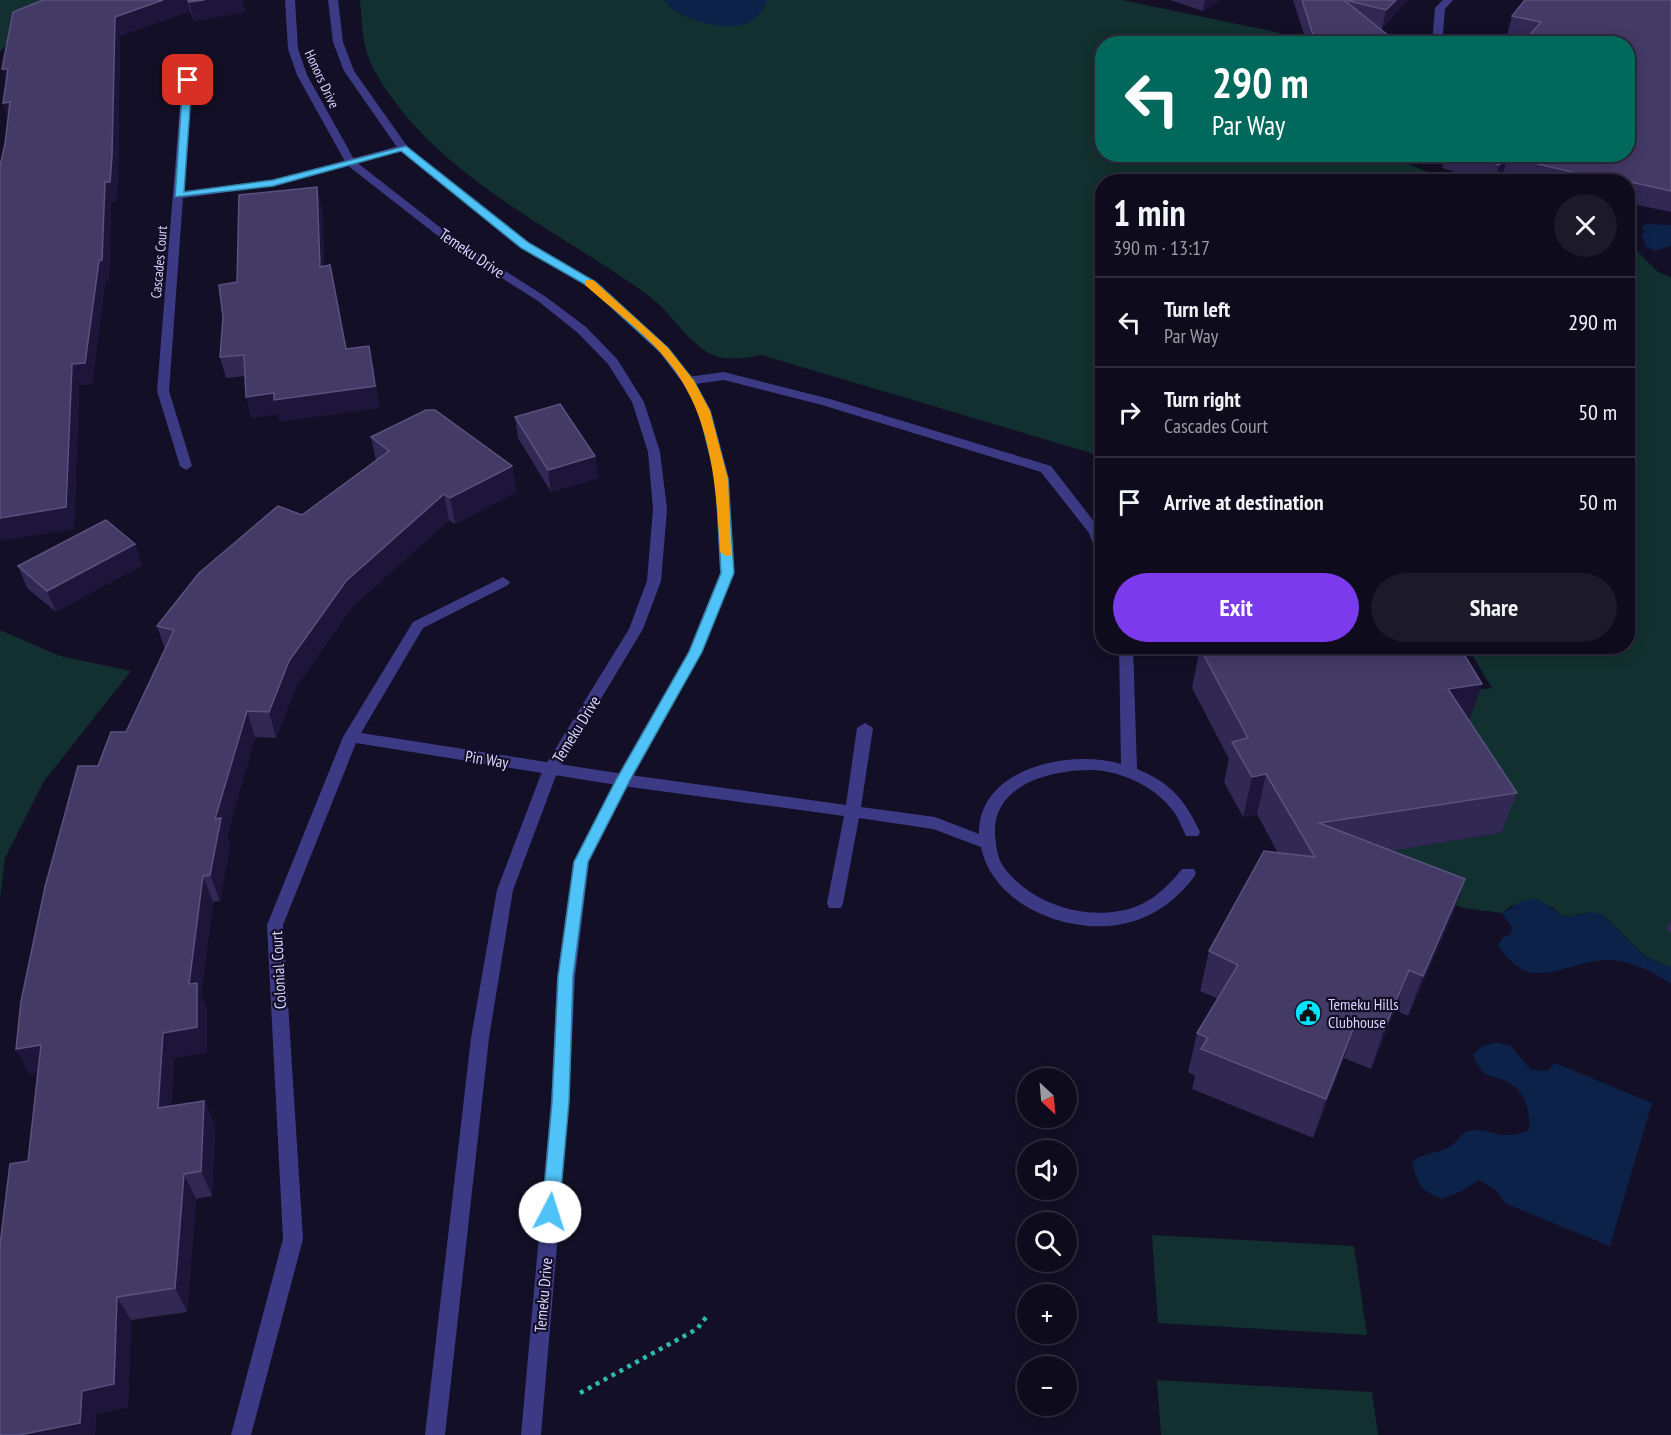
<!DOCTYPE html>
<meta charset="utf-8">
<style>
body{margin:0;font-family:"PT Sans Narrow",sans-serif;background:#1c1929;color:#f1f3f6;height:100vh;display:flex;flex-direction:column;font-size:22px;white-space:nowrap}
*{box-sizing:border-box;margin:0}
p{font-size:20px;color:#9b9ba3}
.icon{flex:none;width:33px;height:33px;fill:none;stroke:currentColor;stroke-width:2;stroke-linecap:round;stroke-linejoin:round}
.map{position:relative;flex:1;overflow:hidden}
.drawer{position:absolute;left:1095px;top:174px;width:540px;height:480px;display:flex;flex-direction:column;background:#0e0b1c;border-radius:24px;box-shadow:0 3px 15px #0003,0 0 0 2px #2e2b3b}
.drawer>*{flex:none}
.guide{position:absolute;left:1095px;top:36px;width:540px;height:126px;border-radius:24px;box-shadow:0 3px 15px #0003,0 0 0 2px #2e2b3b;background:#00695c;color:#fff;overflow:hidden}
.needle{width:39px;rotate:154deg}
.controls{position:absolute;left:1017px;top:1068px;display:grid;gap:12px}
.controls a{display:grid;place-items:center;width:60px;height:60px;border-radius:50%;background:#0e0b1c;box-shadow:0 3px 15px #0003,0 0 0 2px #2e2b3b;font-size:30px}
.pin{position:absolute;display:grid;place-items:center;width:51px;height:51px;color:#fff;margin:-26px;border-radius:12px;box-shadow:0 3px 9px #0006}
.me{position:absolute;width:66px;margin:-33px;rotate:5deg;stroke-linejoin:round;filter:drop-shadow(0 0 4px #0008)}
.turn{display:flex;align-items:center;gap:21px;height:126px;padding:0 18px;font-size:27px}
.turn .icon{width:78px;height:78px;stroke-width:2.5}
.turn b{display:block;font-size:42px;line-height:51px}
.round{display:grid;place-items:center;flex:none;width:63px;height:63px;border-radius:32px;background:#1c1929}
.head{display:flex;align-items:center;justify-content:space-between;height:102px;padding:0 18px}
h1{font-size:36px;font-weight:700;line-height:45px}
.primary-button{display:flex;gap:12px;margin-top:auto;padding:12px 18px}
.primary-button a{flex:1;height:69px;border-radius:36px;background:#7c3aed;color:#fff;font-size:24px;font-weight:700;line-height:69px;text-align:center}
.primary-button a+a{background:#1c1929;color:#f1f3f6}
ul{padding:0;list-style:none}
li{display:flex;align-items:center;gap:18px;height:90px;padding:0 18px;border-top:2px solid #2e2b3b}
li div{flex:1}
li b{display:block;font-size:22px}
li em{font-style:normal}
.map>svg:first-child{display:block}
</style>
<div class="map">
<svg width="1671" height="1435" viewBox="0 0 1671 1435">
<rect width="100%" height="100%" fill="#130f26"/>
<g fill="#12302f">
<polygon points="0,0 57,0 0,51"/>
<path d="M360,0H1122L1280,33L1287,43L1102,44V154L1387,155L1449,181L1102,182V458L1091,453L761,355C743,359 720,362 704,350C684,336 669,311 649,296C556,228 433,176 374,70C362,48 362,24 360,0Z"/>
<polygon points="1628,242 1658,272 1671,277 1671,968 1645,956 1603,915 1580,914 1571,917 1561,915 1552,907 1512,905 1502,913 1464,908 1393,884 1390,851 1501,833 1441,787 1474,690 1492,688 1471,653 1480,651 1478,647 1628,646"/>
<polygon points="0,630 60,656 131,671 44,781 5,858 0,899"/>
<polygon points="1152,1235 1354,1246 1367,1335 1158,1323"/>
<polygon points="1157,1380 1372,1392 1378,1435 1161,1435"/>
</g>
<g fill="#0c2248">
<path d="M663,0H767C756,39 704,27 677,12C672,9 669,4 663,0Z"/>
<polygon points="1647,224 1671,225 1671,246 1654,251 1646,247 1641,234 1645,232 1641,226"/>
<path d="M1538,899L1561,915L1571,917L1591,912L1603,915L1644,956L1671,968V984C1652,971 1630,960 1606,960C1561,962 1531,997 1498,945L1503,937L1511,934L1512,928L1502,913L1524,900Z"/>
<path d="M1497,1042L1511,1046L1531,1070L1547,1071L1555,1063L1652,1103L1610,1246L1506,1204L1497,1191L1479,1180L1460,1192L1442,1199C1420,1191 1417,1183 1412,1161C1424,1153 1441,1153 1452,1145C1460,1139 1462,1130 1474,1130C1499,1131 1503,1141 1529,1130C1530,1114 1527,1094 1511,1084C1491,1071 1486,1085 1473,1055L1481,1047Z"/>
</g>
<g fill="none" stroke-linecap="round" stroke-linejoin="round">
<polyline stroke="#2fb8b0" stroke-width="4.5" stroke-dasharray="4 5" stroke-linecap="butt" points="580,1393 697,1329 707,1316"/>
<g fill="#3d3a85" fill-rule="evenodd">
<polygon points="724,372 830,399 1051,466 1102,532 1102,556 1097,555 1089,533 1041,472 822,405 724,380 688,385 682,381 688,377"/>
<path d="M1119,646H1133L1137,769C1171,783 1185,800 1200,832L1198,836H1186C1182,828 1179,819 1174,812C1155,786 1119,769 1087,770C1047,771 992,786 995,835C996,845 997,857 1003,866C1032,907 1096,925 1142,904C1158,896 1171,883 1182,869H1194L1196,873L1194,877C1177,899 1158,914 1131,922C1076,938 993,908 981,847L933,829L859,818L843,903L841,908H829L827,903L844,816L623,786L618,784L615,780L618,776L623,774L846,805L857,728L865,723L873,728L861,807L935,817L979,834C978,767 1071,749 1121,764Z"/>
</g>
<g fill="#3d3a85" fill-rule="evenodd">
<polygon points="1443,0 1453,0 1445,9 1442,44 1432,44 1435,8"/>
<polygon points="189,54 194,57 184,191 272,180 403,145 408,148 273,186 183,198 169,391 192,466 186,470 180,466 157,391 184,57"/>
<polygon points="503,577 510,582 508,585 423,628 361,733 623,774 628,776 631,780 628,784 623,786 356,743 283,925 303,1239 251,1435 231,1435 283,1239 267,925 343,737 413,622"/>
</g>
<g fill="#3d3a85" fill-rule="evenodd">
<polygon points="285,0 295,0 298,49 307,75 355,161 455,239 546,297 586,327 617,359 644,402 660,452 667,509 661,581 643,629 558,770 513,890 489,1038 445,1435 425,1435 471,1038 497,890 543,769 629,629 647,581 653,509 648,452 632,402 608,364 578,333 538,301 447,243 347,165 297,75 288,49"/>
<polygon points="328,0 338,0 343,42 354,71 407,146 529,243 596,282 668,347 694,381 711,411 729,479 734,573 702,652 631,780 589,862 575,977 569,1102 541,1435 521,1435 551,1102 557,977 573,862 615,780 688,652 720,573 715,479 699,411 682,382 660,353 588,286 521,247 399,150 344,71 333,42"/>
</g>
</g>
<g fill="#312854">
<polygon points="43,0 242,0 245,12 194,21 190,11 120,36 118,176 116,202 111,202 109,281 105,281 92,384 79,385 74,529 5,144 8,118 3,103"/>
<polygon points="1170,0 1221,0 1203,11"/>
<polygon points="1293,0 1408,0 1382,29 1380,28 1399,44 1307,44"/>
<polygon points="1671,0 1671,212 1628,203 1628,182 1523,182 1502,177 1497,182 1484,182 1442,168 1445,154 1628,154 1628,44 1526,39 1507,35 1512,16"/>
<polygon points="322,207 324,266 347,349 374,367 379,408 280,421 278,414 251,418 245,376 226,378 220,357 237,282"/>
<polygon points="515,417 595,456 598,478 551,492 518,438"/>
<polygon points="371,437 512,466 516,492 455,524 449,520 352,607 296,687 276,738 255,737 227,836 230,844 220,901 213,902 201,994 207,1009 207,1052 174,1058 171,1106 204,1101 215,1126 212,1196 196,1199 187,1312 131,1320 128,1407 96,1414 95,1435 0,1435 28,1161 37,1073 30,1075 16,1049 98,766 126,732 165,649 157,626 302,515 376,461"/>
<polygon points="135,544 142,565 56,612 27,588 18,566"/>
<polygon points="1201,646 1459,646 1469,721 1517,793 1501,833 1391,851 1465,879 1451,919 1408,1016 1395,1010 1371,1069 1344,1058 1313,1138 1192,1089 1195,1076 1188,1072 1197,1033 1218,999 1200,991 1209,951 1278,853 1257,814 1243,817 1224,782 1229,759 1192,688 1200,648 1202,648"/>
<polygon points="1671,920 1671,933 1666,929"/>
</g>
<g fill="#1d163a">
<polygon points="163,0 187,0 190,11 120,36 118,176 116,202 111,202 109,281 105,281 92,384 79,385 74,529 0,541 0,518 72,364 105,182 115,17"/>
<polygon points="204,0 242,0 245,12 194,21 189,2"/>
<polygon points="1205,0 1221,0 1203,11"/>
<polygon points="1396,0 1408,0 1382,29 1386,10"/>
<polygon points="2,69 8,69 8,88"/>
<polygon points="10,102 9,122 3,103"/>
<polygon points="1508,157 1502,177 1497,182 1495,182 1499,165"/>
<polygon points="317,187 322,207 325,287 320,267"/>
<polygon points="369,346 374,367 379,408 280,421 278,414 251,418 246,397"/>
<polygon points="595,456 598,478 551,492 548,470"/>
<polygon points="512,466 516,492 455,524 450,498"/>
<polygon points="444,494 449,520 352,607 296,687 276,738 269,712 289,661 346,581"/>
<polygon points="135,544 142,565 56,612 47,591"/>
<polygon points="1482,684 1468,724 1448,689"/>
<polygon points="247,711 255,737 227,836 230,844 220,901 210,875 215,819"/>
<polygon points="1266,774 1257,814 1243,817 1252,777"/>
<polygon points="203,876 213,902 201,994 207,1009 207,1052 174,1058 169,1133 158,1108 163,1033 189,984"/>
<polygon points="1465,879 1451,919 1408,1016 1423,976"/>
<polygon points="1409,970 1395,1010 1371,1069 1384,1030"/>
<polygon points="1357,1019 1344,1058 1313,1138 1326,1099"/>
<polygon points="41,1045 54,1071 30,1075 16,1049"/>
<polygon points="204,1101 215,1126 212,1196 201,1171"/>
<polygon points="184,1174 196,1199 187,1312 175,1288"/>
<polygon points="117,1297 131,1320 128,1407 96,1414 95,1435 19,1435 82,1391"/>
</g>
<g fill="#433a66" stroke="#5a527e" stroke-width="1.5">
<polygon points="43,0 163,0 115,17 112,156 110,182 105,182 102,260 99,261 85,363 72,364 66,507 0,518 0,166 5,144 10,102 3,103 8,69 2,69 13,12"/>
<polygon points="188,0 204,0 189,2"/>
<polygon points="1302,0 1344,0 1399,44 1316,44"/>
<polygon points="1345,0 1396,0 1386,10"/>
<polygon points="1525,0 1671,0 1671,191 1599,175 1598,178 1508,157 1499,165 1467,154 1628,154 1628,44 1522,44 1541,22 1512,16"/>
<polygon points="317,187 320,267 330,265 346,349 369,346 375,386 274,400 274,393 246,397 244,355 220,357 223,317 219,285 237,282 239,195"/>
<polygon points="560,404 595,456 548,470 515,417"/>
<polygon points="426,410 435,410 512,466 450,498 444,494 346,581 289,661 269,712 247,711 215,819 221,818 210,875 203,876 189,984 197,983 197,1027 163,1033 158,1108 204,1101 201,1171 184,1174 175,1288 117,1297 114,1384 82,1391 80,1423 19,1435 0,1435 0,1245 10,1164 28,1161 41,1045 16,1049 21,1001 45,887 78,766 98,766 111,732 126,732 174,630 157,626 199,573 278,506 302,515 389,451 371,437"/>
<polygon points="106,520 135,544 47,591 18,566"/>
<polygon points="1209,646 1459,646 1482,684 1448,689 1517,793 1319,823 1465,879 1423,976 1409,970 1384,1030 1357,1019 1326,1099 1201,1049 1208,1038 1197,1033 1238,965 1209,951 1264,851 1315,857 1266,774 1252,777 1232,742 1248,738 1200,648"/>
</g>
<polygon fill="#4fc3f7" stroke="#337fa1" stroke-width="1.5" points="188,78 192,80 184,192 273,180 406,146 529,243 596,282 668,348 694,381 710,411 728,479 734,573 702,652 630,780 588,862 573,977 569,1102 559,1212 556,1218 550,1220 544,1218 542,1212 552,1102 558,977 574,862 616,780 689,652 721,573 716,479 699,411 683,381 661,352 588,286 521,248 401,151 273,186 175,197 183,80"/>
<path fill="#f59e0b" d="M585,280H593L668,348L694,381L710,411L728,479L731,555L726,556L720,552C716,481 711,408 661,353C639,328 610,307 585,285Z"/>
<defs>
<symbol id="civic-disc" viewBox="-11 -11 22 22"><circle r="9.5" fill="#00e5ff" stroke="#130f26"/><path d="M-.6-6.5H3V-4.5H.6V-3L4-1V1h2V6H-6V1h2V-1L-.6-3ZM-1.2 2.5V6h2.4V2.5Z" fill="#111"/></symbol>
</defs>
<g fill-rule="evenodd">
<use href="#civic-disc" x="1293" y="998" width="30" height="30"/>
</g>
<g text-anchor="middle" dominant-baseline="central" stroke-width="4.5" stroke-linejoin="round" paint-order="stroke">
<g font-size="14" fill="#d9d4ff" stroke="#130f26">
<text transform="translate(322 79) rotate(65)">Honors Drive</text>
<text transform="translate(159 262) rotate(-85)">Cascades Court</text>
</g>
<g font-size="16" fill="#d9d4ff" stroke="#130f26">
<text transform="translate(472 253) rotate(34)">Temeku Drive</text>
<text transform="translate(576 729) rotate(-58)">Temeku Drive</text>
<text transform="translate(487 759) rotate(9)">Pin Way</text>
<text transform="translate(278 970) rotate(-93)">Colonial Court</text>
<text transform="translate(543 1295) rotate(-85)">Temeku Drive</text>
</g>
<g font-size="16" fill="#d9d4ff" stroke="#130f26" text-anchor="start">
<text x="1328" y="1004">Temeku Hills<tspan x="1328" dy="18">Clubhouse</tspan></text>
</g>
</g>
</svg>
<div class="controls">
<a><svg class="needle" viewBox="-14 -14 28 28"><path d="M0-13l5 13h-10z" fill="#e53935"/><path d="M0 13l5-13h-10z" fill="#9b9ba3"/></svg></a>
<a><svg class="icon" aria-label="sound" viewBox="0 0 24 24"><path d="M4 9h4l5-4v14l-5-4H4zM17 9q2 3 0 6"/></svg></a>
<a><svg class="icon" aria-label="search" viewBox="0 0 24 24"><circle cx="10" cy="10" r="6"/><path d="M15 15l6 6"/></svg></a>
<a>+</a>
<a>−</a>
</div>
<div class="pin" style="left:188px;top:80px;background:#d93025"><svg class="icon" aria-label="arrive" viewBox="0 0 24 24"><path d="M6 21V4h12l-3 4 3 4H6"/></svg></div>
<svg class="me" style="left:550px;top:1212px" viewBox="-20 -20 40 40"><circle r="19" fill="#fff"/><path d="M0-13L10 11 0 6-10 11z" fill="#4fc3f7"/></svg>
<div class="guide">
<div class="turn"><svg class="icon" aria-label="left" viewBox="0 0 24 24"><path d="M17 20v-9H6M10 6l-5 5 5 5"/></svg><div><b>290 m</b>Par Way</div></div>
</div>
<section class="drawer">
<div class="head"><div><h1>1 min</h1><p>390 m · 13:17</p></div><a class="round"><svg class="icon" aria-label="close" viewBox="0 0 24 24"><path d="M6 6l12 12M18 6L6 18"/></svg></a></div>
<ul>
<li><svg class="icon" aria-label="left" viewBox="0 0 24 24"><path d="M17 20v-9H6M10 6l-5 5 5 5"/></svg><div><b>Turn left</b><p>Par Way</p></div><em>290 m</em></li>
<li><svg class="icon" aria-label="right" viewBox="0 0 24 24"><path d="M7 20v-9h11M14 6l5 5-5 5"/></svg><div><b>Turn right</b><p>Cascades Court</p></div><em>50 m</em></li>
<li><svg class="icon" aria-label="arrive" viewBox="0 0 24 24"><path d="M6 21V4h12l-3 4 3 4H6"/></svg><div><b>Arrive at destination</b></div><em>50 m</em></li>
</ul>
<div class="primary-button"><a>Exit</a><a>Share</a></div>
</section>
</div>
